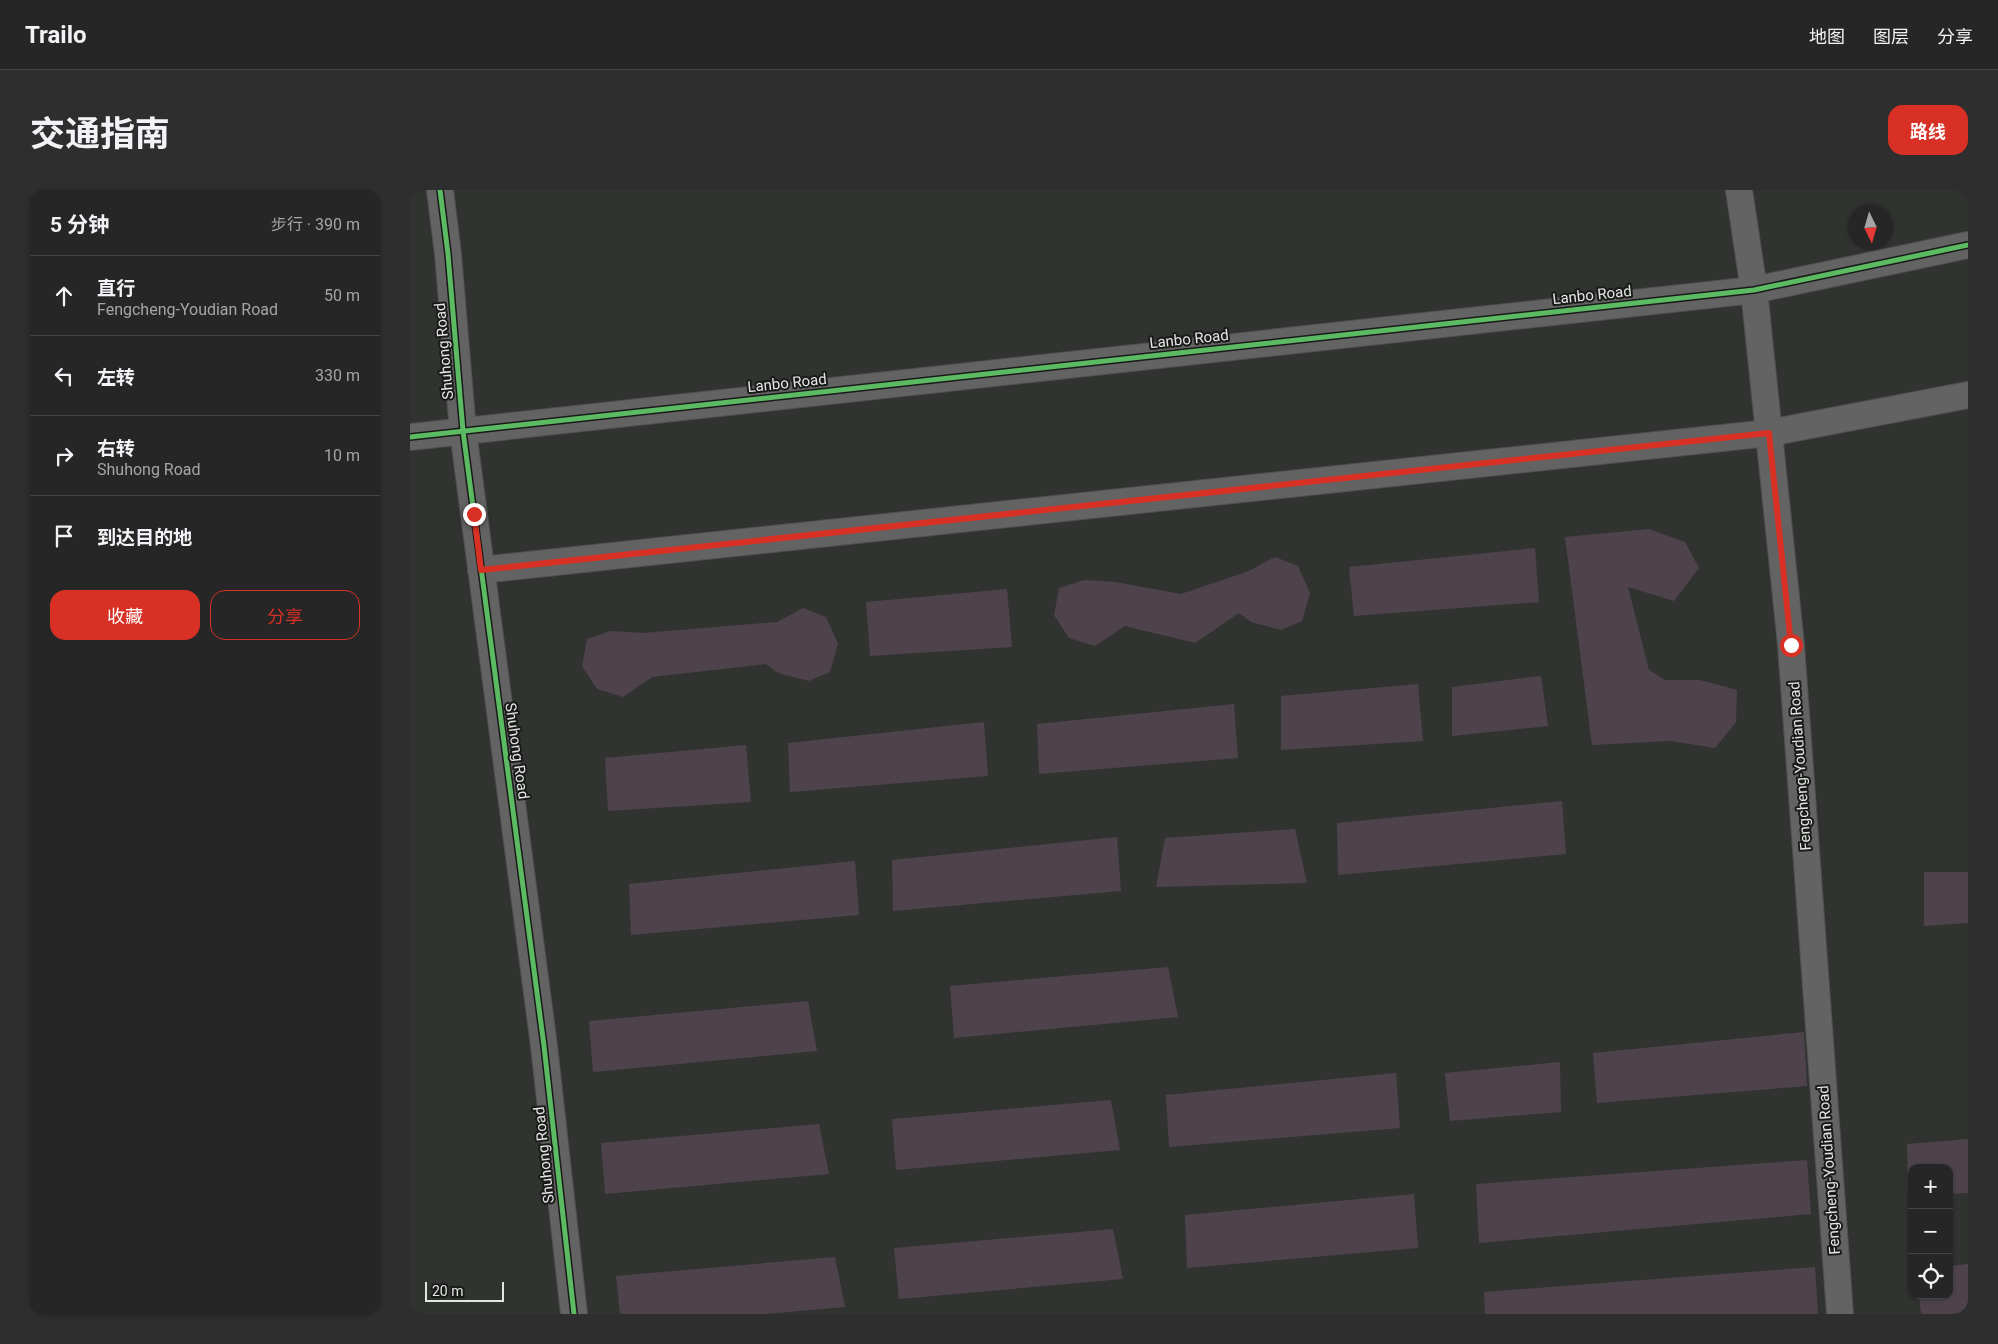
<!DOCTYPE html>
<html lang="zh">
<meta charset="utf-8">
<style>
:root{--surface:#252625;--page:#2d2e2d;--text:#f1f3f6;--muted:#a3a5a7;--line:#424342;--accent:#d93025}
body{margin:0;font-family:Roboto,"Noto Sans SC",sans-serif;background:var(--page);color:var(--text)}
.controls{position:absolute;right:15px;bottom:15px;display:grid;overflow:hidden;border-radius:10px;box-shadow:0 1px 4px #0004}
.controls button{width:45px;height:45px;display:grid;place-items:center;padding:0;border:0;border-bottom:1px solid var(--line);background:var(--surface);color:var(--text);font:25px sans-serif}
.compass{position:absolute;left:1438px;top:15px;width:45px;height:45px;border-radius:50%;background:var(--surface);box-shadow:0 1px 4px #0004;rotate:175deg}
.scale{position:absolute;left:15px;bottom:12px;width:79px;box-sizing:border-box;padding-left:5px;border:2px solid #e3e5e3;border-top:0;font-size:14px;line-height:18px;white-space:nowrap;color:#e3e5e3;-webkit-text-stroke:4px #191b19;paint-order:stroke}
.stop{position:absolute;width:15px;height:15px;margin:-11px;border:4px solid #d93025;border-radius:50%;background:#fff}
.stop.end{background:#d93025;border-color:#fff;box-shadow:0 1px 5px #0008}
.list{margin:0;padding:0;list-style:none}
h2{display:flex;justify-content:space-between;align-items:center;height:65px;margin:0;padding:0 20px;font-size:21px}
h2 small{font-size:16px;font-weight:400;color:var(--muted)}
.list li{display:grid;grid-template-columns:32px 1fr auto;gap:15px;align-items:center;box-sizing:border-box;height:80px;padding:0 20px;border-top:1px solid var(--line)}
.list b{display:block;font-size:19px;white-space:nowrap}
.list p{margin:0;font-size:16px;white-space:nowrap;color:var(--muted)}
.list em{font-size:16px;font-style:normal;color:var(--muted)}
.actions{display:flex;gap:10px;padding:15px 20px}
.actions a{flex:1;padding:11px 0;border:1px solid var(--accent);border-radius:15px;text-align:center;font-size:18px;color:var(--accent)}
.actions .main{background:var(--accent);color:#fff}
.icon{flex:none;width:28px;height:28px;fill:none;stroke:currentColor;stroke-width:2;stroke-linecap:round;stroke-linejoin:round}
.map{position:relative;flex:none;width:1558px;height:1124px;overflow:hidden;border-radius:15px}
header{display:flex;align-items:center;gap:30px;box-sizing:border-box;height:70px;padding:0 25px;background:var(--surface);border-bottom:1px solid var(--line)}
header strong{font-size:24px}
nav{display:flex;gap:28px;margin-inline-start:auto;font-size:18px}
.intro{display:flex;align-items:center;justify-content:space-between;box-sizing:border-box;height:120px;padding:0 30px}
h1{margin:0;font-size:35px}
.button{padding:12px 22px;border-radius:15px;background:var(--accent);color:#fff;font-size:18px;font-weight:700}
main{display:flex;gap:30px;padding:0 30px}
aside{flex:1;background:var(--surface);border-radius:15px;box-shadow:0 1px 4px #0004}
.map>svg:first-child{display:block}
.building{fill:#4e434b}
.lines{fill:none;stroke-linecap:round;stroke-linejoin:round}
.minor-casing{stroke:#4e4f4e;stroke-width:28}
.minor{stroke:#626362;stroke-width:26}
.cycleway-casing{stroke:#191b19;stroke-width:8}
.cycleway{stroke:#5cba63;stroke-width:5}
.route{stroke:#d93025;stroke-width:6}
.labels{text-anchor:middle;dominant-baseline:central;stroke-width:4;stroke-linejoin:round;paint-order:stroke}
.street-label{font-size:15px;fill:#e3e5e3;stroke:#191b19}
</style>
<header>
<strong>Trailo</strong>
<nav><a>地图</a><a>图层</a><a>分享</a></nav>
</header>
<div class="intro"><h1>交通指南</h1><a class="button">路线</a></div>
<main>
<aside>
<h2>5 分钟<small>步行 · 390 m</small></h2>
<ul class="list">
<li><svg class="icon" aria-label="ahead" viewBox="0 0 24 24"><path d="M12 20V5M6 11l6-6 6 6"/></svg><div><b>直行</b><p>Fengcheng-Youdian Road</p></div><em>50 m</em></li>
<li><svg class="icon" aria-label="left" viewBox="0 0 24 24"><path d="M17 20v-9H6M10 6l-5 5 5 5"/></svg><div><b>左转</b></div><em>330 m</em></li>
<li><svg class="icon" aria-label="right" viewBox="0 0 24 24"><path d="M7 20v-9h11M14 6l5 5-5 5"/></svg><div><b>右转</b><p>Shuhong Road</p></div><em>10 m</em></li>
<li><svg class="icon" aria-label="arrive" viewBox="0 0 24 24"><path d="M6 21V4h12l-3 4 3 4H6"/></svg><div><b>到达目的地</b></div></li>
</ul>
<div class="actions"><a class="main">收藏</a><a>分享</a></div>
</aside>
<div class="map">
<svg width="1558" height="1124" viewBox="0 0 1558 1124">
<rect width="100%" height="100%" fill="#313331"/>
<!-- building -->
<g class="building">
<polygon points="1239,339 1275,352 1289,378 1264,411 1218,397 1239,480 1255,490 1290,490 1327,500 1326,532 1305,558 1261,551 1182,555 1155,347"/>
<polygon points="1125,358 1129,412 944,426 939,377"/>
<polygon points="865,367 888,376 900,403 892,431 871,440 841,432 829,423 785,453 715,436 685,456 659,448 644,425 649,398 674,390 705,392 771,404 839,381"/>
<polygon points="597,399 602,457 460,466 456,412"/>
<polygon points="393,418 416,427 428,454 420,482 399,491 368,483 356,474 242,487 213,507 187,499 172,476 177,449 201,441 233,443 367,432"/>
<polygon points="1131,486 1138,536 1042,546 1042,497"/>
<polygon points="1008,494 1013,551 871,560 871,506"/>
<polygon points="824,514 828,568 629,584 627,534"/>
<polygon points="574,532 578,586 380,602 378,553"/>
<polygon points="336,555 341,612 198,621 195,568"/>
<polygon points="1152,611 1156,664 928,685 927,633"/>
<polygon points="885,639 897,693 746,697 755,648"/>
<polygon points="707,647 711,701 483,721 482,670"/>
<polygon points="445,671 449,725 221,745 219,694"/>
<polygon points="1514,682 1558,682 1558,733 1514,736"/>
<polygon points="758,777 768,827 544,848 540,796"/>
<polygon points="398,811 407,861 183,882 179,831"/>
<polygon points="1394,842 1397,896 1187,913 1183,863"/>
<polygon points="1150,872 1151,922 1040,931 1035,883"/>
<polygon points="986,883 990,938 759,957 756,905"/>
<polygon points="701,910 710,960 486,980 482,929"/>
<polygon points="409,934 419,984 195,1004 191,953"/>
<polygon points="1558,949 1558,1003 1539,1004 1539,978 1502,978 1502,1007 1498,1007 1497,954"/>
<polygon points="1397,970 1401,1024 1069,1053 1066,994"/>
<polygon points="1004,1004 1008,1058 777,1078 775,1025"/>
<polygon points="703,1039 713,1089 489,1109 484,1058"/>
<polygon points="425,1067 435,1117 355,1124 210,1124 206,1086"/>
<polygon points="1558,1074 1558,1124 1511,1124 1509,1105 1539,1105 1539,1076"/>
<polygon points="1405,1077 1408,1124 1075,1124 1074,1102"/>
</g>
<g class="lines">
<defs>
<g id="minor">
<polyline points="30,0 38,64 53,241 134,856 164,1124"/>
<polyline points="1329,0 1344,100 1381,455 1430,1124"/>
<polyline points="0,247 1344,100 1558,55"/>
<polyline points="71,380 1359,243 1558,205"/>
</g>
</defs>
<!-- minor casing -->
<use href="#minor" class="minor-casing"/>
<!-- minor -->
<use href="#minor" class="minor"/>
<defs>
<g id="cycleway">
<polyline points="30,0 38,64 53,241 134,856 164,1124"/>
<polyline points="0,247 1344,100 1558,55"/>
</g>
</defs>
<!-- cycleway casing -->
<use href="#cycleway" class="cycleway-casing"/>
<!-- cycleway -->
<use href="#cycleway" class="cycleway"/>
</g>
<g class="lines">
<!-- route -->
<polyline class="route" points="64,324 71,380 1359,243 1381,455"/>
</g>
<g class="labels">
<!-- street labels -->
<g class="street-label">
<text transform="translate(1182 105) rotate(-6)">Lanbo Road</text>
<text transform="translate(779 149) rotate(-6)">Lanbo Road</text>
<text transform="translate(34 161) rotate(-95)">Shuhong Road</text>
<text transform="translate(377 193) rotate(-6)">Lanbo Road</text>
<text transform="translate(107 561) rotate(82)">Shuhong Road</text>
<text transform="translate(1390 576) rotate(-94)">Fengcheng-Youdian Road</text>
<text transform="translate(134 965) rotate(-96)">Shuhong Road</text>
<text transform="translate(1419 980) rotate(-94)">Fengcheng-Youdian Road</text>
</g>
</g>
</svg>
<div class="controls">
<button>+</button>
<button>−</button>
<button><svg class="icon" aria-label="locate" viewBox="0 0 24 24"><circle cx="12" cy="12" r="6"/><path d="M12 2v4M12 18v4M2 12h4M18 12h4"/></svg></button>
</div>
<svg class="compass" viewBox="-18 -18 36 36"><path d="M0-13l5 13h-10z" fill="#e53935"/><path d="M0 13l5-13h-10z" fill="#a3a5a7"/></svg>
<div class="scale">20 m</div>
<div class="stop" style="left:1381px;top:455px"></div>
<div class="stop end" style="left:64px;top:324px"></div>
</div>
</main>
